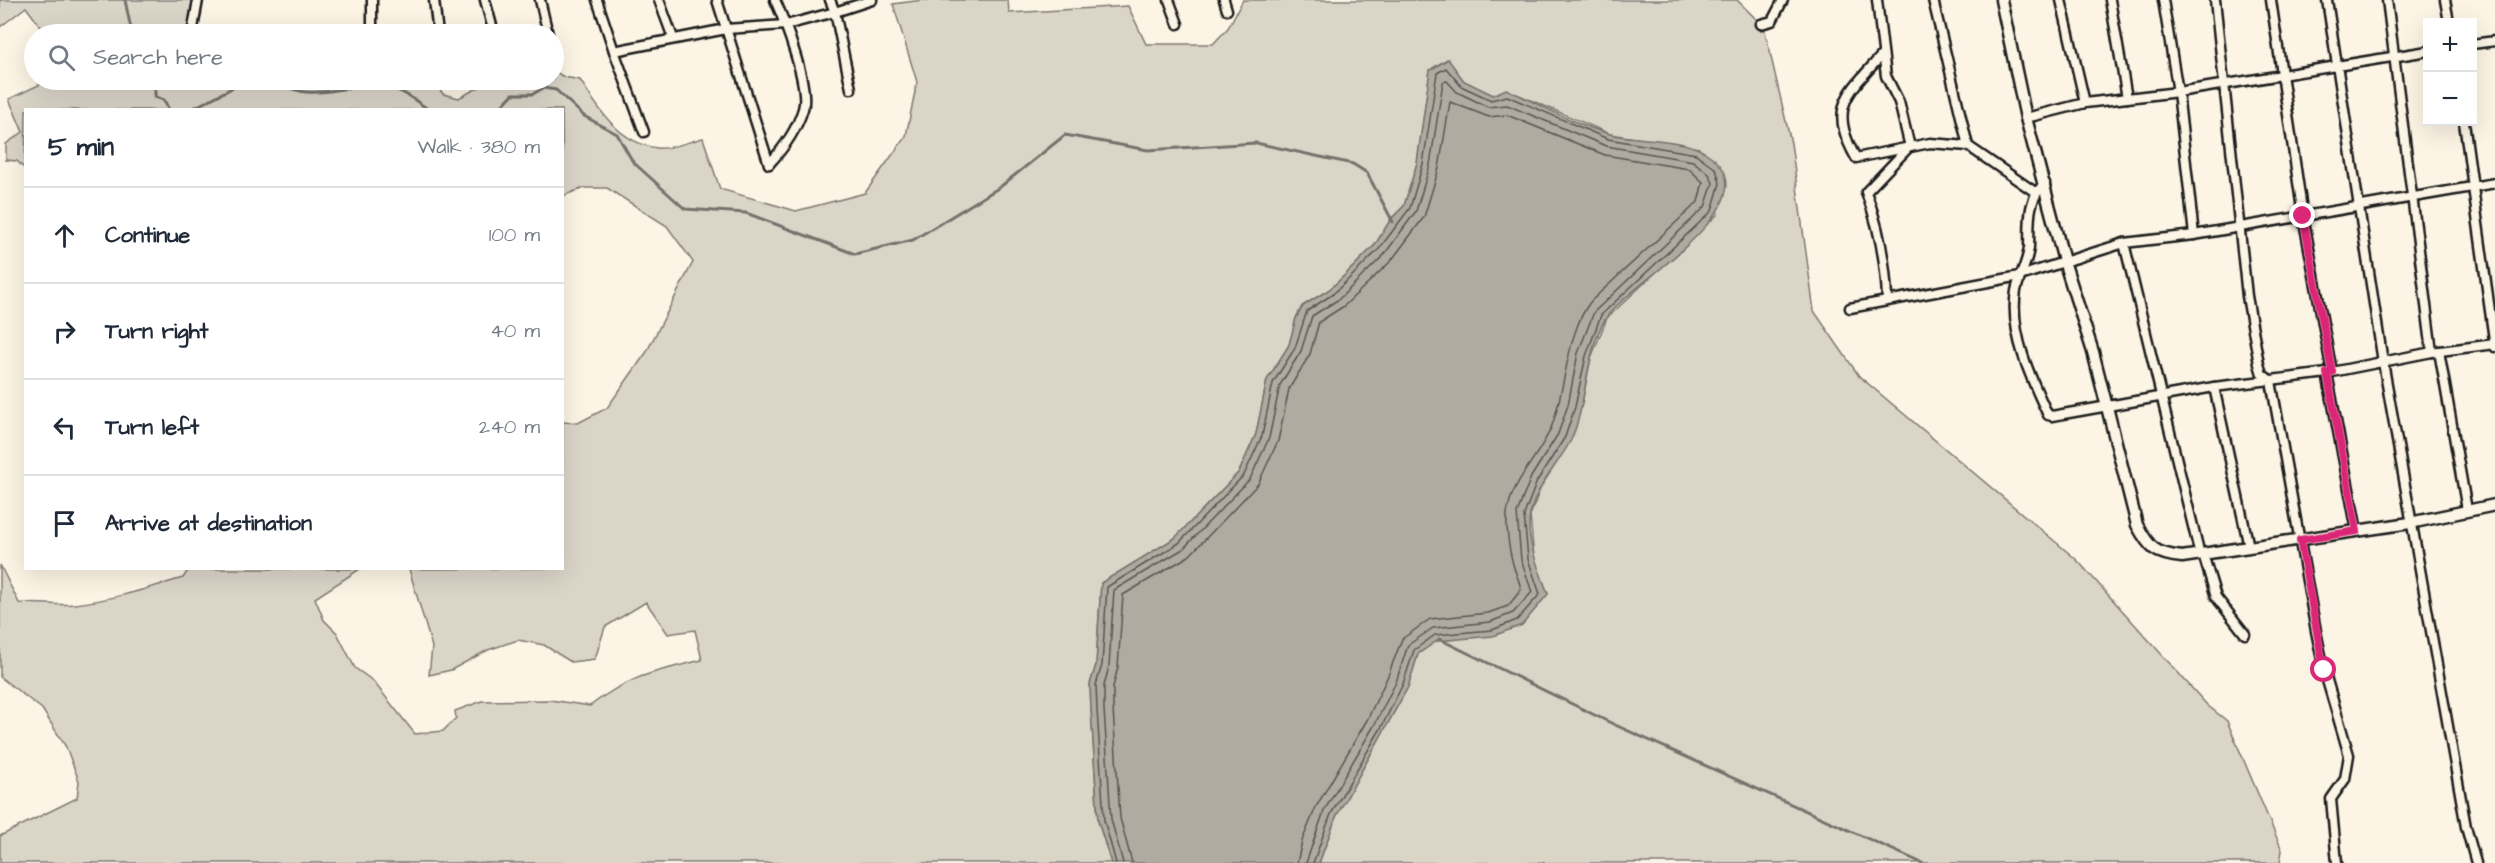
<!DOCTYPE html>
<meta charset="utf-8">
<style>
:root{--surface:#fff;--page:#f6f6f7;--text:#1f2937;--muted:#747a83;--line:#e0e1e3}
body{margin:0;font-family:"Architects Daughter",sans-serif;background:var(--page);color:var(--text)}
.controls{position:absolute;right:18px;top:18px;display:grid;overflow:hidden;border-radius:0px;box-shadow:0 6px 24px #0002}
.controls button{width:54px;height:54px;display:grid;place-items:center;padding:0;border:0;border-bottom:2px solid var(--line);background:var(--surface);color:var(--text);font:30px sans-serif}
.stop{position:absolute;width:18px;height:18px;margin:-14px;border:4px solid #db2777;border-radius:50%;background:#fff}
.stop.end{background:#db2777;border-color:#fff;box-shadow:0 2px 6px #0008}
.list{margin:0;padding:0;list-style:none}
h2{display:flex;justify-content:space-between;align-items:center;height:78px;margin:0;padding:0 24px;font-size:26px}
h2 small{font-size:20px;font-weight:400;color:var(--muted)}
.list li{display:grid;grid-template-columns:39px 1fr auto;gap:18px;align-items:center;box-sizing:border-box;height:96px;padding:0 24px;border-top:2px solid var(--line)}
.list b{display:block;font-size:22px;white-space:nowrap}
.list em{font-size:20px;font-style:normal;color:var(--muted)}
.icon{flex:none;width:33px;height:33px;fill:none;stroke:currentColor;stroke-width:2;stroke-linecap:round;stroke-linejoin:round}
.map{position:relative;flex:none;width:2495px;height:863px;overflow:hidden}
.search{position:absolute;background:var(--surface);box-shadow:0 6px 24px #0002;left:24px;top:24px;width:540px;height:66px;display:flex;align-items:center;gap:15px;box-sizing:border-box;padding:0 21px;border-radius:33px;color:var(--muted);font-size:22px}
.panel{position:absolute;background:var(--surface);box-shadow:0 6px 24px #0002;left:24px;top:108px;width:540px;height:462px;border-radius:0px}
.map>svg:first-child{display:block}
.green{fill:#dbd5c8;stroke:#7c7872;stroke-width:1.5}
.water{fill:#b0aba1;stroke:#75726c;stroke-width:1.5}
.lines{fill:none;stroke-linecap:round;stroke-linejoin:round}
.shore{stroke:#575551;stroke-width:1.5}
.stream{stroke:#75726c;stroke-width:3}
.minor-casing{stroke:#1c1c1c;stroke-width:13}
.tertiary-casing{stroke:#1c1c1c;stroke-width:15}
.minor{stroke:#fcf5e5;stroke-width:8}
.tertiary{stroke:#fcf5e5;stroke-width:10}
.route{stroke:#db2777;stroke-width:8}
</style>
<div class="map">
<svg width="2495" height="863" viewBox="0 0 2495 863">
<rect width="100%" height="100%" fill="#fcf5e5"/>
<filter id="ink" filterUnits="userSpaceOnUse"><feTurbulence type="fractalNoise" baseFrequency=".0167" numOctaves="2"/><feDisplacementMap in="SourceGraphic" scale="12" xChannelSelector="R" yChannelSelector="G"/><feConvolveMatrix kernelMatrix="1 2 1 2 8 2 1 2 1" color-interpolation-filters="sRGB"/></filter>
<g filter="url(#ink)">
<!-- green -->
<g class="green">
<polygon points="0,0 199,0 195,32 265,34 46,34 26,7 0,27"/>
<path d="M923 0H1008L1009 13 1128 6 1146 44H1213L1228 28 1243 0H1737L1764 27 1791 143 1814 311 1859 376 2077 560 2207 705 2227 721 2282 850 2280 863H1319L1336 817 1408 687 1418 654 1436 641 1455 639 1548 594 1534 558 1530 516 1542 484 1570 440 1581 408 1591 358 1607 318 1718 214 1699 148 1610 134 1519 95H1493L1464 81 1447 59 1430 70 1417 163 1404 206 1391 219 1375 245 1347 273 1330 289 1302 306 1296 318 1289 345 1267 380 1256 434 1239 472 1175 538 1101 583 1096 665 1090 684 1091 709 1098 821 1111 863H0V836L77 798 79 781 66 747 42 709 0 677V565L19 603C37 603 57 606 75 604 111 600 149 588 183 578L189 569H360L315 598 324 620 337 633 355 668 373 681 415 734 443 731 456 718 455 711 482 701 550 700 590 706C630 675 655 672 702 660L695 630 668 634 646 602 605 627 595 659 571 662 544 645 518 640 488 650 451 670 429 675 432 647 409 569 562 568 563 422 578 423 607 408 646 353 693 262 667 226 607 188H583L563 196 562 110H26L25 169 17 161 6 160V144L23 132 9 99 49 80H432L443 94 459 98 492 80H554V71L564 77 580 80C599 110 619 143 657 148 670 150 690 141 703 138L720 189 796 211 865 193 906 136 917 82 893 4Z"/>
</g>
<!-- water -->
<path class="water" d="M1448 59 1464 81 1493 95 1506 89C1539 104 1574 124 1610 134 1645 143 1695 134 1720 165 1758 212 1627 286 1606 318 1584 354 1588 402 1571 440 1558 465 1536 486 1530 515 1525 539 1540 572 1548 594L1522 625 1493 636 1437 641 1418 654 1408 687 1336 817 1319 863H1111L1098 821 1091 709 1090 684 1096 665 1101 583 1175 538 1239 472 1256 434 1267 380 1289 345 1296 318 1303 306 1330 289 1347 273 1375 245 1391 219 1404 206 1417 163 1430 70Z"/>
<g class="lines">
<!-- shore -->
<g class="shore">
<polyline points="1116,863 1104,820 1097,709 1096,685 1102,665 1107,587 1179,543 1244,475 1262,436 1273,383 1295,348 1307,311 1333,294 1351,277 1379,249 1410,208 1423,164 1437,73 1446,68 1461,86 1491,100 1507,96 1608,139 1696,154 1716,169 1720,183 1712,211 1601,315 1586,356 1575,407 1565,437 1537,481 1524,515 1528,559 1540,594 1517,620 1492,630 1435,635 1414,650 1403,684 1381,728 1331,814 1313,863"/>
<polyline points="1123,863 1111,819 1104,709 1104,686 1109,666 1114,590 1183,549 1250,479 1269,438 1280,385 1301,351 1312,316 1339,299 1384,255 1416,211 1430,165 1443,82 1447,81 1457,92 1488,107 1507,105 1606,146 1693,161 1709,174 1713,183 1705,207 1594,312 1578,353 1568,405 1558,434 1531,477 1517,513 1521,560 1532,592 1513,613 1490,622 1433,628 1408,645 1396,682 1375,724 1324,811 1306,863"/>
<path d="M1132 863 1120 818 1113 709V687L1118 667 1123 595 1189 556 1258 484 1278 441 1289 389 1310 354 1319 322 1344 306 1391 261 1424 217 1439 168 1450 102 1489 117 1507 115 1605 155 1689 169 1703 182 1698 202 1591 301C1566 332 1566 391 1551 428 1539 457 1511 481 1507 514 1506 528 1509 550 1513 564 1515 573 1520 581 1521 590L1508 606 1488 613 1430 619 1402 639 1387 678 1367 720 1316 807 1302 841 1297 863"/>
</g>
<!-- stream -->
<g class="stream">
<polyline points="125,0 132,34"/>
<polyline points="155,80 155,97 164,100 169,110"/>
<path d="M275 80C310 105 342 84 379 85 397 86 415 100 429 110"/>
<polyline points="190,110 247,80"/>
<polyline points="498,110 513,94 533,94 543,88 556,90 584,116 617,134 633,162 685,209 746,213 855,254 913,240 1000,187 1065,135 1148,150 1256,143 1353,164 1367,173 1393,222"/>
<polyline points="1439,639 1613,724 1922,863"/>
</g>
<defs>
<g id="minor">
<polyline points="372,0 372,34"/>
<polyline points="434,0 438,34"/>
<polyline points="485,0 494,33"/>
<polyline points="540,0 548,34"/>
<polyline points="597,0 614,51 726,29 786,25 835,12 830,0"/>
<polyline points="659,0 673,38"/>
<polyline points="717,0 769,164"/>
<polyline points="1169,0 1178,24"/>
<polyline points="1224,0 1227,10"/>
<polyline points="1877,0 1886,76 1899,102 1910,147"/>
<polyline points="1933,0 1968,146"/>
<polyline points="2061,0 2085,103"/>
<polyline points="2110,0 2127,98"/>
<polyline points="2163,0 2178,92 2194,235"/>
<polyline points="2215,0 2247,296 2259,364 2262,374 2271,381 2316,631 2324,670 2349,755 2345,779 2331,799 2337,863"/>
<polyline points="2271,0 2303,216 2332,372"/>
<polyline points="2327,0 2383,362 2466,827 2476,863"/>
<polyline points="2387,0 2432,352"/>
<polyline points="2445,0 2449,22"/>
<polyline points="1761,24 1772,21 1783,0"/>
<polyline points="192,34 198,0"/>
<polyline points="2472,44 2495,41"/>
<polyline points="614,51 644,132"/>
<path d="M1883 54C1848 93 1827 107 1856 158L1930 143 1968 146 2035 192"/>
<polyline points="851,89 835,12 872,0"/>
<polyline points="2026,118 2085,103 2178,92 2428,51"/>
<polyline points="2464,122 2495,347"/>
<path d="M769 164C783 149 797 129 803 109 810 87 785 22 775 0"/>
<path d="M2045 183C2026 201 2030 223 2029 247 2028 262 2019 276 2016 291 2009 332 2031 379 2048 415L2052 416 2214 387 2327 373 2432 352 2495 344"/>
<polyline points="2124,243 2200,555"/>
<path d="M1887 300C1886 263 1879 227 1866 192L1909 147"/>
<polyline points="1850,308 2020,276 2124,243 2194,235 2495,183"/>
<polyline points="2439,351 2467,510"/>
<polyline points="2327,373 2357,531"/>
<polyline points="2214,387 2249,547"/>
<polyline points="2203,554 2216,597 2245,634"/>
</g>
<path id="tertiary" d="M2001 0 2026 118 2064 261 2093 352 2137 525C2150 549 2155 554 2182 557L2410 523 2495 505"/>
</defs>
<!-- minor casing -->
<use href="#minor" class="minor-casing"/>
<!-- tertiary casing -->
<use href="#tertiary" class="tertiary-casing"/>
<!-- minor -->
<use href="#minor" class="minor"/>
<!-- tertiary -->
<use href="#tertiary" class="tertiary"/>
</g>
</g>
<g class="lines" filter="url(#ink)">
<!-- route -->
<polyline class="route" points="2303,216 2332,372 2327,373 2357,531 2300,540 2324,670"/>
</g>
</svg>
<div class="controls">
<button>+</button>
<button>−</button>
</div>
<div class="stop" style="left:2324px;top:670px"></div>
<div class="stop end" style="left:2303px;top:216px"></div>
<div class="search"><svg class="icon" aria-label="search" viewBox="0 0 24 24"><circle cx="10" cy="10" r="6"/><path d="M15 15l6 6"/></svg>Search here</div>
<section class="panel">
<h2>5 min<small>Walk · 380 m</small></h2>
<ul class="list">
<li><svg class="icon" aria-label="ahead" viewBox="0 0 24 24"><path d="M12 20V5M6 11l6-6 6 6"/></svg><div><b>Continue</b></div><em>100 m</em></li>
<li><svg class="icon" aria-label="right" viewBox="0 0 24 24"><path d="M7 20v-9h11M14 6l5 5-5 5"/></svg><div><b>Turn right</b></div><em>40 m</em></li>
<li><svg class="icon" aria-label="left" viewBox="0 0 24 24"><path d="M17 20v-9H6M10 6l-5 5 5 5"/></svg><div><b>Turn left</b></div><em>240 m</em></li>
<li><svg class="icon" aria-label="arrive" viewBox="0 0 24 24"><path d="M6 21V4h12l-3 4 3 4H6"/></svg><div><b>Arrive at destination</b></div></li>
</ul>
</section>
</div>
